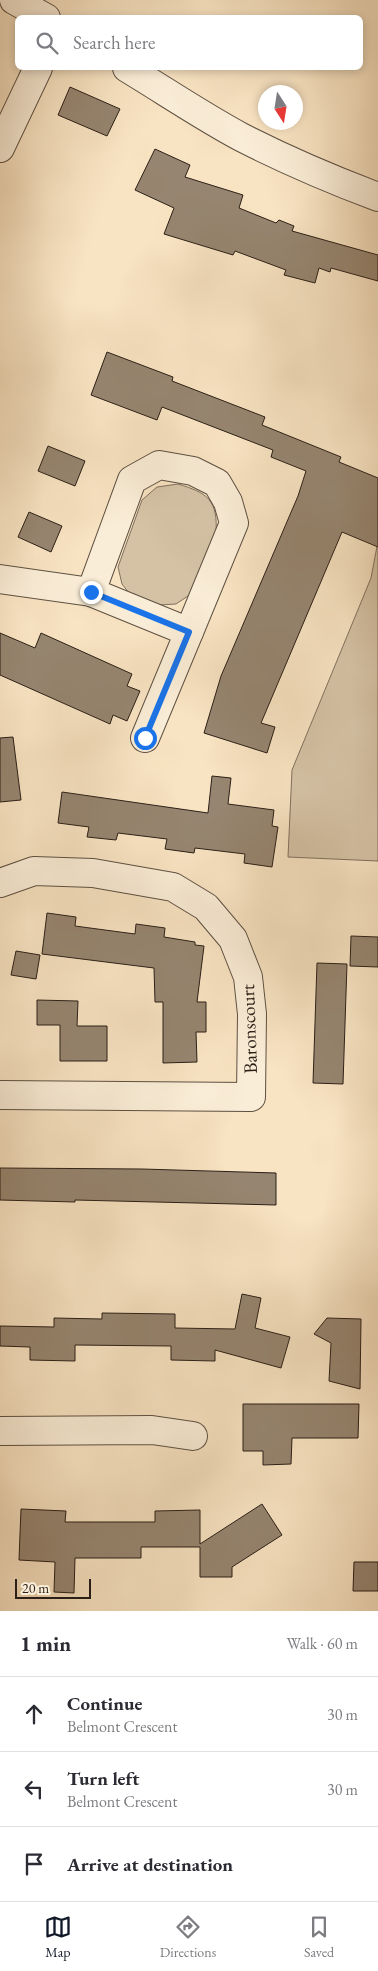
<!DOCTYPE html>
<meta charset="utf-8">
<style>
:root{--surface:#fff;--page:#f7f7f7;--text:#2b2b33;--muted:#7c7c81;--line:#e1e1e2;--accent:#111827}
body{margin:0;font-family:"EB Garamond",serif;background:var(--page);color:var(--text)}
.compass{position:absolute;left:258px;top:85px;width:45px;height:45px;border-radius:50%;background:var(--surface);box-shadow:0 2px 8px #0003;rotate:168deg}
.scale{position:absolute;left:15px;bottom:12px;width:76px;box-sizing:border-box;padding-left:5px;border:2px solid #2b1f17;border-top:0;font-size:14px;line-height:18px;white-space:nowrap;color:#2b1f17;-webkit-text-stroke:4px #faedd7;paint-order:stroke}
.stop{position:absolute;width:15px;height:15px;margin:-11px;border:4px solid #1a73e8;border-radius:50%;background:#fff}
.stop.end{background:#1a73e8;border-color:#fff;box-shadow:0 1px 5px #0008}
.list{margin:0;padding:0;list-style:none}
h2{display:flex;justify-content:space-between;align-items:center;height:65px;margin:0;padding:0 20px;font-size:21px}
h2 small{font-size:16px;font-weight:400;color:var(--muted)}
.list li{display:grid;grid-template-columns:32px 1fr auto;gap:15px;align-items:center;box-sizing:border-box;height:75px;padding:0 20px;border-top:1px solid var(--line)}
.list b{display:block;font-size:19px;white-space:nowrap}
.list p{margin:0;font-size:16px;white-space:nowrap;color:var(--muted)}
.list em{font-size:16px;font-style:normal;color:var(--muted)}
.icon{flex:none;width:28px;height:28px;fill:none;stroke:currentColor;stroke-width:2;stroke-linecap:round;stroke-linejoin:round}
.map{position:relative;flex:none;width:378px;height:1611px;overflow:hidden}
.search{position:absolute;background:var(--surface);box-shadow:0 2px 8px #0003;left:15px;right:15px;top:15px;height:55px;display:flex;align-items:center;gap:12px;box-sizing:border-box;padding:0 18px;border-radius:8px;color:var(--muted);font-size:19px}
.sheet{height:290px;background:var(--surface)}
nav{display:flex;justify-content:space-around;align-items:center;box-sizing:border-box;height:70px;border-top:1px solid var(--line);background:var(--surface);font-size:14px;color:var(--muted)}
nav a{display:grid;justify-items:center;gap:2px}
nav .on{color:var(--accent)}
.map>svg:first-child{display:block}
.green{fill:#d5c2a5;stroke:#80705e}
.building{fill:#968570;stroke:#2b1f17}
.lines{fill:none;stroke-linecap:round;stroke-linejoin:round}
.minor-casing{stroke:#5e5042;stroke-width:30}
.minor{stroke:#faedd7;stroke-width:28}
.route{stroke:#1a73e8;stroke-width:6}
.labels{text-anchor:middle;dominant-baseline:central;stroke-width:4.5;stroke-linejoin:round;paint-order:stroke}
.street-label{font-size:19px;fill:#2b1f17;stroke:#faedd7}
</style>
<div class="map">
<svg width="378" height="1611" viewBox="0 0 378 1611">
<rect width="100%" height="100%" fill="#f8e3c2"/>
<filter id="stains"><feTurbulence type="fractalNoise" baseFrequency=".004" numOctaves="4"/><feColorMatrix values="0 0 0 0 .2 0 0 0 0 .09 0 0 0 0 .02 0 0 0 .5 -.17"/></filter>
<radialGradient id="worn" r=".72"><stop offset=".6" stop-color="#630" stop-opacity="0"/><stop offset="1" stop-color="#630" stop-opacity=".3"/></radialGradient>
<!-- green -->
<g class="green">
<path d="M178 484C208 493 218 500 216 534L191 594 176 604 159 605 143 601 129 593 122 584 118 567 142 500 157 487Z"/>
<polygon points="378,541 378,861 288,857 292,770 371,578"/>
</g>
<!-- building -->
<g class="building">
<polygon points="70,87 120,109 107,136 58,115"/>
<polygon points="155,149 190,165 185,177 243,195 239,208 276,223 279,220 294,226 292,231 378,255 378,281 331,268 330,272 319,268 315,283 284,275 286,270 235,251 233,255 164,234 174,208 135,190"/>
<polygon points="107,352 173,377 172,381 265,417 262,425 341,457 339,462 378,478 378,547 342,532 261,723 275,727 267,753 204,733 221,676 298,496 306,471 271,457 273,450 162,407 157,420 91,395"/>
<polygon points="48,446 85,461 75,486 38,471"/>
<polygon points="29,512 62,526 51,552 18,537"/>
<polygon points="0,633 35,648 41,633 132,674 127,686 140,691 127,721 113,715 110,724 0,675"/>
<polygon points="13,737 21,800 0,802 0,738"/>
<polygon points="212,776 231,778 228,804 274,810 272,826 278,827 272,867 244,863 245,854 195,848 194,853 165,849 167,839 118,833 116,840 87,837 89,827 58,823 62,792 208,813"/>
<polygon points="47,913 76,917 75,926 135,934 136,924 165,928 164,937 195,942 195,945 204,946 197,1002 206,1002 206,1032 196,1032 197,1062 163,1063 163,1002 155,1002 154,968 42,954"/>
<polygon points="351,936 378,937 378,967 350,966"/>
<polygon points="16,951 40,955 36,979 11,975"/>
<polygon points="317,963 347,964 343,1084 313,1083"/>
<polygon points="37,1000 78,1001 77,1026 107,1026 107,1061 60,1061 60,1025 37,1025"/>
<polygon points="0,1168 142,1169 276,1173 276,1205 75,1200 75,1202 0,1200"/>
<polygon points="242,1294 261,1298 255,1328 290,1337 281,1368 215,1350 215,1361 171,1360 171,1346 75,1345 75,1361 30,1360 30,1347 0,1346 0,1326 54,1327 54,1318 102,1319 102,1313 175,1314 175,1328 235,1329"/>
<polygon points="327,1318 361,1319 360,1389 329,1381 331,1343 314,1334"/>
<polygon points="243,1404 359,1404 358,1438 292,1438 291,1464 263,1465 263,1451 243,1451"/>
<polygon points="262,1504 282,1535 232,1567 232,1577 200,1577 200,1547 141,1547 141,1558 75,1558 74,1593 54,1592 55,1562 19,1560 21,1509 66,1511 65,1522 155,1522 155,1511 200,1510 200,1544"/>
<polygon points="354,1562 378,1562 378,1591 353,1591"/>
</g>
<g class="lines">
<defs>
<g id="minor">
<polyline points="14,0 46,18"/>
<path d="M127 68C165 91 202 116 241 137 284 159 333 180 378 197"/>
<polyline points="0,148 38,68"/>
<polyline points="0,579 91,592 189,632 145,738"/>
<polyline points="91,592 132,480 159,465 193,471 217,483 228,502 234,523 189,632"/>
<polyline points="0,883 34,871 93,873 173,887 206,907 233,939 248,977 252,1014 251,1097 0,1095"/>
<polyline points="0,1431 152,1430 193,1436"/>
</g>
</defs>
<!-- minor casing -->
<use href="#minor" class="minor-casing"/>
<!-- minor -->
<use href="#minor" class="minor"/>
</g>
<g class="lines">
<!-- route -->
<polyline class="route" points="91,592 189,632 145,738"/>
</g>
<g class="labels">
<!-- street labels -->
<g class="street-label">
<text transform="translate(249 1029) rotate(-92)">Baronscourt</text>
</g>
</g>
<rect width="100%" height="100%" filter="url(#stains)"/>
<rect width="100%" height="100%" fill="url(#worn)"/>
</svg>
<svg class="compass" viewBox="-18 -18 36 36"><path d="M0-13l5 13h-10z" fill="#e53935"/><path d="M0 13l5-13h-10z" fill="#7c7c81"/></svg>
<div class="scale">20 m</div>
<div class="stop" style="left:145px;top:738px"></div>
<div class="stop end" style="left:91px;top:592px"></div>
<div class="search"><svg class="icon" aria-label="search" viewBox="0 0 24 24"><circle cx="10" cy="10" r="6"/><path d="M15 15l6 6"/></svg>Search here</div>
</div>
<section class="sheet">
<h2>1 min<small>Walk · 60 m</small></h2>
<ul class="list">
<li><svg class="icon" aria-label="ahead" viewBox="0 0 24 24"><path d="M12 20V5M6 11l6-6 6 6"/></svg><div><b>Continue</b><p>Belmont Crescent</p></div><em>30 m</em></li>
<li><svg class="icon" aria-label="left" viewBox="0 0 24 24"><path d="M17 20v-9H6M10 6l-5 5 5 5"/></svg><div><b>Turn left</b><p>Belmont Crescent</p></div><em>30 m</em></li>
<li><svg class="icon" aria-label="arrive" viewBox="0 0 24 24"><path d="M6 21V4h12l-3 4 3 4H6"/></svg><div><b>Arrive at destination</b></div></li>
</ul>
</section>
<nav>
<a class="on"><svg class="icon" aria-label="map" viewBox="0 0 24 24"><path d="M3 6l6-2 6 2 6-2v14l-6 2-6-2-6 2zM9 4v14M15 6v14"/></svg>Map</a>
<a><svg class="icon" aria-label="directions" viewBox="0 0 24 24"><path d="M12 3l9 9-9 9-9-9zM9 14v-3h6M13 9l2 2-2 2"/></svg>Directions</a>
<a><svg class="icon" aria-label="saved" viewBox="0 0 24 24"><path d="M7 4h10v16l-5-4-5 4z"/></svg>Saved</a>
</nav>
